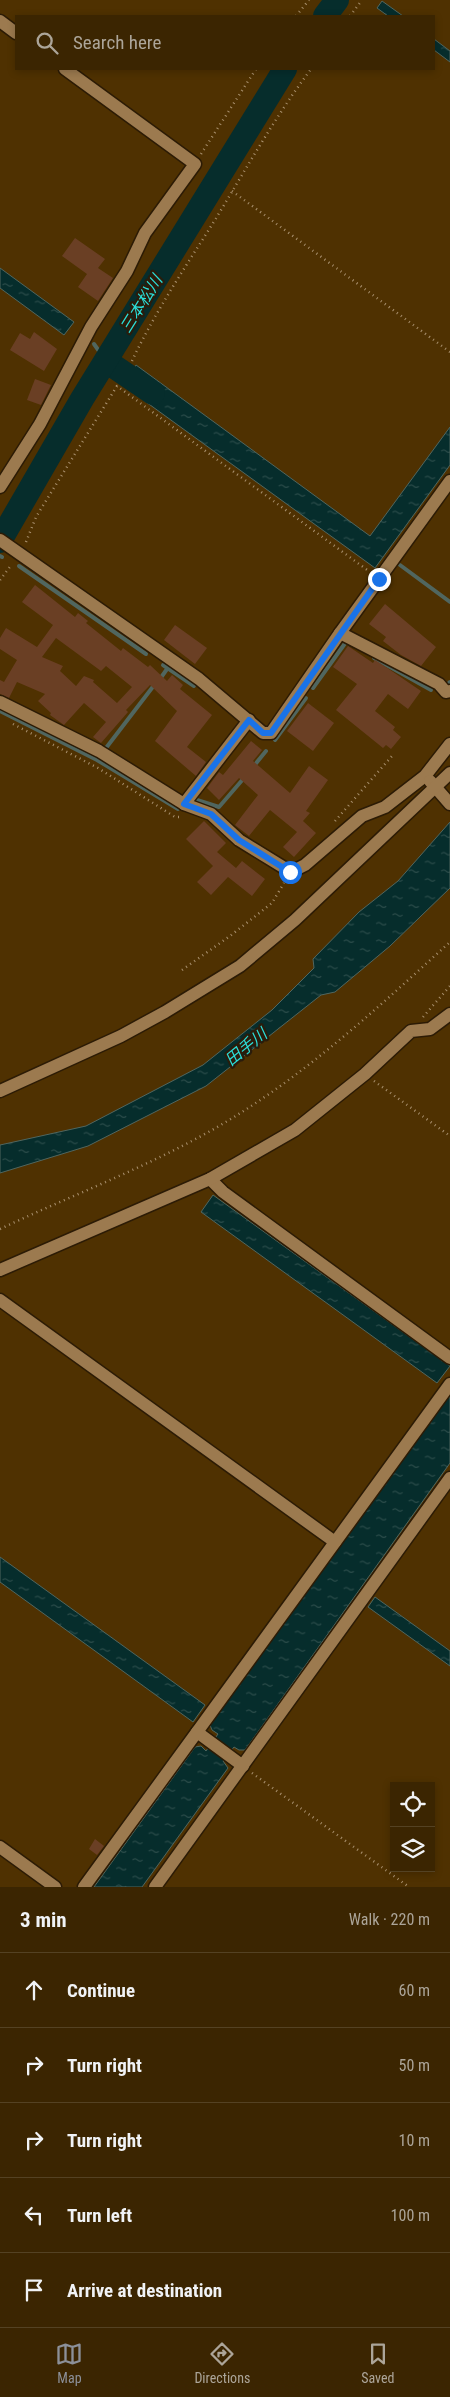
<!DOCTYPE html>
<meta charset="utf-8">
<style>
:root{--surface:#3b2501;--page:#463110;--text:#f1f3f6;--muted:#aca599;--line:#544223;--accent:#8c9099}
body{margin:0;font-family:"Roboto Condensed","Noto Sans JP",sans-serif;background:var(--page);color:var(--text)}
.controls{position:absolute;right:15px;bottom:15px;display:grid;overflow:hidden;border-radius:0px;box-shadow:0 2px 8px #0003}
.controls button{width:45px;height:45px;display:grid;place-items:center;padding:0;border:0;border-bottom:1px solid var(--line);background:var(--surface);color:var(--text);font:25px sans-serif}
.stop{position:absolute;width:15px;height:15px;margin:-11px;border:4px solid #1a73e8;border-radius:50%;background:#fff}
.stop.end{background:#1a73e8;border-color:#fff;box-shadow:0 1px 5px #0008}
.list{margin:0;padding:0;list-style:none}
h2{display:flex;justify-content:space-between;align-items:center;height:65px;margin:0;padding:0 20px;font-size:21px}
h2 small{font-size:16px;font-weight:400;color:var(--muted)}
.list li{display:grid;grid-template-columns:32px 1fr auto;gap:15px;align-items:center;box-sizing:border-box;height:75px;padding:0 20px;border-top:1px solid var(--line)}
.list b{display:block;font-size:19px;white-space:nowrap}
.list em{font-size:16px;font-style:normal;color:var(--muted)}
.icon{flex:none;width:28px;height:28px;fill:none;stroke:currentColor;stroke-width:2;stroke-linecap:round;stroke-linejoin:round}
.map{position:relative;flex:none;width:450px;height:1887px;overflow:hidden}
.search{position:absolute;background:var(--surface);box-shadow:0 2px 8px #0003;left:15px;right:15px;top:15px;height:55px;display:flex;align-items:center;gap:12px;box-sizing:border-box;padding:0 18px;border-radius:0px;color:var(--muted);font-size:19px}
.sheet{height:440px;background:var(--surface)}
nav{display:flex;justify-content:space-around;align-items:center;box-sizing:border-box;height:70px;border-top:1px solid var(--line);background:var(--surface);font-size:14px;color:var(--muted)}
nav a{display:grid;justify-items:center;gap:2px}
nav .on{color:var(--accent)}
.map>svg:first-child{display:block}
.water{fill:url(#water-ripples);stroke:#50665f}
.lines{fill:none;stroke-linecap:round;stroke-linejoin:round}
.stream{stroke:#50665f;stroke-width:4}
.river{stroke:#062d2c;stroke-width:24}
.building{fill:#6a3f24;fill-rule:evenodd}
.minor-casing{stroke:#2c1b05;stroke-width:15}
.path{stroke:#a9906e;stroke-width:2.5;stroke-dasharray:1 4;stroke-linecap:butt}
.minor{stroke:#9c7a4f;stroke-width:12}
.route{stroke:#1a73e8;stroke-width:6}
.labels{text-anchor:middle;dominant-baseline:central;stroke-width:4.5;stroke-linejoin:round;paint-order:stroke}
.water-label{font-size:16px;font-style:italic;fill:#2bdfda;stroke:#2a1c0b}
</style>
<div class="map">
<svg width="450" height="1887" viewBox="0 0 450 1887">
<defs>
<pattern id="water-ripples" width="26" height="14" patternUnits="userSpaceOnUse" patternTransform="scale(1.25)"><rect width="26" height="14" fill="#062d2c"/><path d="M2 4q2-2 4 0t4 0M15 11q2-2 4 0t4 0" fill="none" stroke="#2b4c4a"/></pattern>
</defs>
<rect width="100%" height="100%" fill="#4f3101"/>
<!-- water -->
<g class="water">
<polygon points="382,1 403,16 388,16 377,8"/>
<polygon points="434,39 450,51 450,62 434,50"/>
<polygon points="0,268 74,322 64,335 0,288"/>
<polygon points="136,365 370,536 450,427 450,465 375,568 124,386 127,381 124,379 130,368 133,370"/>
<polygon points="450,822 450,888 390,946 335,992 321,995 206,1086 88,1146 0,1173 0,1145 86,1126 203,1065 272,1010 314,968 313,959 359,912 398,881"/>
<polygon points="213,1195 450,1366 437,1383 201,1212"/>
<polygon points="450,1394 450,1463 245,1750 239,1750 234,1747 223,1761 228,1768 142,1887 94,1887 195,1747 201,1746 206,1751 218,1734 212,1730 210,1725 212,1722"/>
<polygon points="0,1557 205,1705 193,1722 0,1582"/>
<polygon points="375,1597 450,1651 450,1666 368,1607"/>
</g>
<g class="lines">
<!-- stream -->
<g class="stream">
<polyline points="94,344 106,361"/>
<polyline points="0,556 2,557"/>
<polyline points="400,565 450,602"/>
<polyline points="19,566 146,654"/>
<polyline points="374,658 431,690"/>
<polyline points="163,665 194,686"/>
<polyline points="160,679 167,669"/>
<polyline points="448,684 450,682"/>
<polyline points="313,688 346,642 349,643"/>
<polyline points="0,711 97,760 178,809"/>
<polyline points="275,740 306,698"/>
<polyline points="106,748 155,684"/>
<polyline points="253,767 266,751"/>
<polyline points="197,800 219,807 244,778"/>
</g>
<!-- river -->
<g class="river">
<polyline points="325,16 337,0"/>
<polyline points="106,361 153,393"/>
<polyline points="0,541 82,399 285,69"/>
</g>
</g>
<!-- building -->
<g class="building">
<polygon points="75,238 105,259 98,268 113,278 98,301 78,287 87,274 62,256"/>
<polygon points="34,332 57,349 44,371 10,350 20,333 30,339"/>
<polygon points="35,379 51,385 41,405 27,400"/>
<path d="M35 585 75 617 78 613 88 621 86 623 121 651 123 648 148 667 150 665 167 681 172 675 183 685 180 689 212 715 187 747 206 762 196 776 155 741 177 711 150 685 126 710 128 712 101 743 93 737 106 722 84 703 64 725 50 715 51 713 38 701 45 694 17 682 9 698 0 694V680L4 682 17 660 0 649V638L6 628 37 647 53 625 22 602ZM56 638 101 671 106 666 132 687 117 703 93 682 94 680 84 676 76 686 60 671 63 666 42 657Z"/>
<polygon points="385,604 436,647 421,666 401,655 383,641 386,637 369,624"/>
<polygon points="175,625 207,648 195,664 164,640"/>
<polygon points="348,646 373,663 375,660 380,663 421,691 408,709 388,694 375,711 395,727 393,730 401,737 391,749 386,745 383,748 336,710 357,684 333,667"/>
<polygon points="308,703 334,723 313,751 287,731"/>
<polygon points="251,741 262,750 253,761 290,793 309,766 328,780 306,811 310,813 303,821 316,833 294,857 283,847 297,832 270,810 249,836 235,825 258,795 239,778 219,800 207,788 219,772 223,775"/>
<polygon points="204,821 226,843 217,852 236,868 242,861 265,879 252,896 228,877 211,895 197,882 213,866 186,839"/>
<polygon points="95,1839 104,1846 97,1855 89,1849"/>
</g>
<g class="lines">
<defs>
<g id="minor">
<polyline points="0,21 16,33"/>
<polyline points="0,487 40,424 91,327 127,271 145,233 195,164 65,69"/>
<polyline points="0,540 199,679 263,733 271,733 340,633 450,481"/>
<polyline points="340,633 439,684 446,692 450,691"/>
<polyline points="0,702 99,751 184,804 211,814 239,840 291,872 305,865 362,816 385,807 425,776 450,744"/>
<polyline points="430,781 450,804"/>
<polyline points="184,804 249,720"/>
<polyline points="0,1091 121,1036 165,1012 240,966 295,920 450,773"/>
<polyline points="210,1179 223,1192 450,1358"/>
<polyline points="0,1270 210,1179 295,1130 365,1074 411,1031 430,1029 450,1014"/>
<polyline points="0,1300 335,1542"/>
<polyline points="197,1732 450,1384"/>
<polyline points="0,1847 55,1887"/>
<polyline points="84,1887 197,1732 243,1766"/>
<polyline points="155,1887 450,1478"/>
</g>
</defs>
<!-- minor casing -->
<use href="#minor" class="minor-casing"/>
<!-- path -->
<g class="path">
<polyline points="296,16 309,0"/>
<polyline points="350,16 362,0"/>
<polyline points="201,154 256,69"/>
<polyline points="232,191 450,352"/>
<path d="M132 361C155 312 186 266 215 220 246 169 275 117 311 69"/>
<polyline points="26,542 36,517 117,386 370,572"/>
<polyline points="0,580 12,564"/>
<polyline points="13,724 98,768 175,817 180,817"/>
<polyline points="335,821 392,756"/>
<polyline points="182,970 230,936 272,903 284,883"/>
<polyline points="423,1017 450,986"/>
<polyline points="374,1081 450,1136"/>
<path d="M0 1229C68 1197 137 1171 203 1135 295 1085 373 1012 450 942"/>
<polyline points="252,1773 409,1887"/>
</g>
<!-- minor -->
<use href="#minor" class="minor"/>
</g>
<g class="lines">
<!-- route -->
<polyline class="route" points="290,872 239,840 211,814 184,804 249,720 263,733 271,733 379,579"/>
</g>
<g class="labels">
<!-- water labels -->
<g class="water-label">
<text transform="translate(141 304) rotate(-58)">三本松川</text>
<text transform="translate(246 1047) rotate(-39)">田手川</text>
</g>
</g>
</svg>
<div class="controls">
<button><svg class="icon" aria-label="locate" viewBox="0 0 24 24"><circle cx="12" cy="12" r="6"/><path d="M12 2v4M12 18v4M2 12h4M18 12h4"/></svg></button>
<button><svg class="icon" aria-label="layers" viewBox="0 0 24 24"><path d="M12 4l9 5-9 5-9-5zM3 14l9 5 9-5"/></svg></button>
</div>
<div class="stop" style="left:290px;top:872px"></div>
<div class="stop end" style="left:379px;top:579px"></div>
<div class="search"><svg class="icon" aria-label="search" viewBox="0 0 24 24"><circle cx="10" cy="10" r="6"/><path d="M15 15l6 6"/></svg>Search here</div>
</div>
<section class="sheet">
<h2>3 min<small>Walk · 220 m</small></h2>
<ul class="list">
<li><svg class="icon" aria-label="ahead" viewBox="0 0 24 24"><path d="M12 20V5M6 11l6-6 6 6"/></svg><div><b>Continue</b></div><em>60 m</em></li>
<li><svg class="icon" aria-label="right" viewBox="0 0 24 24"><path d="M7 20v-9h11M14 6l5 5-5 5"/></svg><div><b>Turn right</b></div><em>50 m</em></li>
<li><svg class="icon" aria-label="right" viewBox="0 0 24 24"><path d="M7 20v-9h11M14 6l5 5-5 5"/></svg><div><b>Turn right</b></div><em>10 m</em></li>
<li><svg class="icon" aria-label="left" viewBox="0 0 24 24"><path d="M17 20v-9H6M10 6l-5 5 5 5"/></svg><div><b>Turn left</b></div><em>100 m</em></li>
<li><svg class="icon" aria-label="arrive" viewBox="0 0 24 24"><path d="M6 21V4h12l-3 4 3 4H6"/></svg><div><b>Arrive at destination</b></div></li>
</ul>
</section>
<nav>
<a class="on"><svg class="icon" aria-label="map" viewBox="0 0 24 24"><path d="M3 6l6-2 6 2 6-2v14l-6 2-6-2-6 2zM9 4v14M15 6v14"/></svg>Map</a>
<a><svg class="icon" aria-label="directions" viewBox="0 0 24 24"><path d="M12 3l9 9-9 9-9-9zM9 14v-3h6M13 9l2 2-2 2"/></svg>Directions</a>
<a><svg class="icon" aria-label="saved" viewBox="0 0 24 24"><path d="M7 4h10v16l-5-4-5 4z"/></svg>Saved</a>
</nav>
